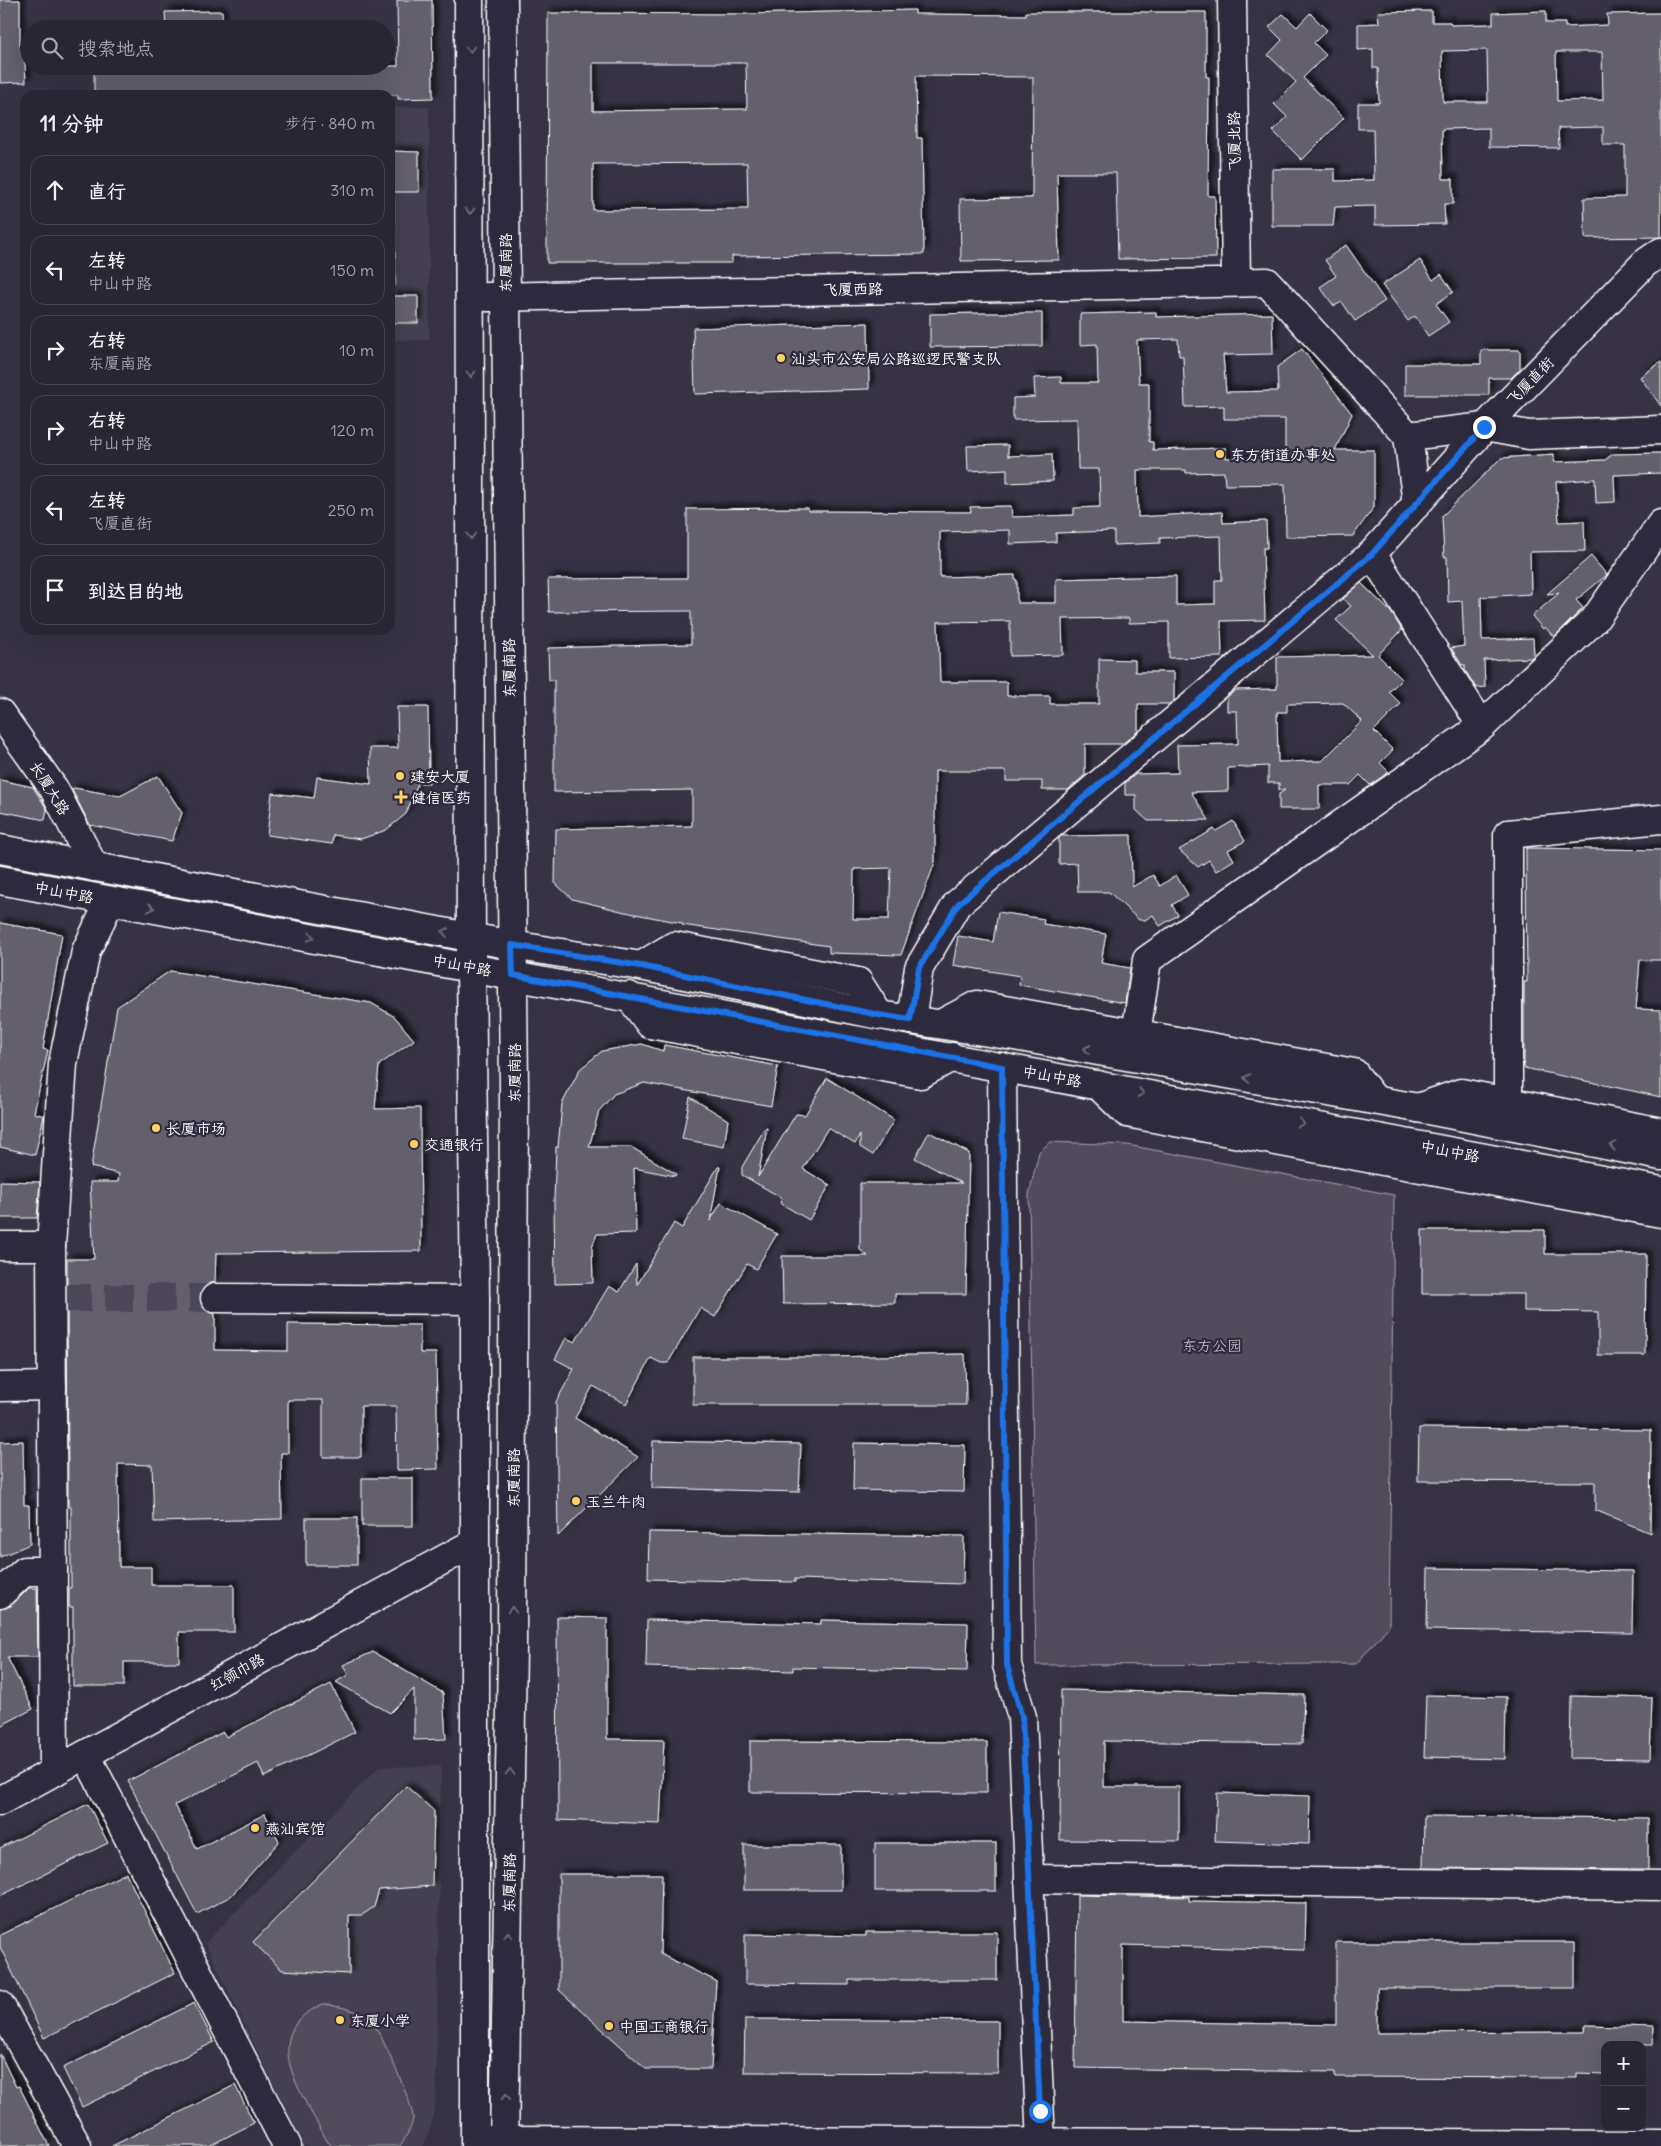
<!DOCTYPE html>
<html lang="zh">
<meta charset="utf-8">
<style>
:root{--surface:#292634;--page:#353240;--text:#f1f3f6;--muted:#a5a5ac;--line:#45434f}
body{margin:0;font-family:Delius,"LXGW WenKai TC",sans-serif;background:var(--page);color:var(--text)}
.controls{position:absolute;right:15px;bottom:15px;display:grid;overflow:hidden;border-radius:10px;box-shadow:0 5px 20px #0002}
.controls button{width:45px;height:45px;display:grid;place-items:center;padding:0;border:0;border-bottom:1px solid var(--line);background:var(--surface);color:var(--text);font:25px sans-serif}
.stop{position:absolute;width:15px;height:15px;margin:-11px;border:4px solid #1a73e8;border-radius:50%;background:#fff}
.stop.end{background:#1a73e8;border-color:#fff;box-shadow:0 1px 5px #0008}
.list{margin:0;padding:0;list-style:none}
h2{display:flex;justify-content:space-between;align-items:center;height:65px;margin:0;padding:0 20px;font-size:21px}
h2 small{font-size:16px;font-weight:400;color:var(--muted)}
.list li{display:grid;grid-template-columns:32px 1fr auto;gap:15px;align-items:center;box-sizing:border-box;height:70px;margin:0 10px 10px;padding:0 10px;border:1px solid var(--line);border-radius:15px}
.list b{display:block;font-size:19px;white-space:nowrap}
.list p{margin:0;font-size:16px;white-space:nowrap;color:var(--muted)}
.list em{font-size:16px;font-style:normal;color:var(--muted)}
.icon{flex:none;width:28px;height:28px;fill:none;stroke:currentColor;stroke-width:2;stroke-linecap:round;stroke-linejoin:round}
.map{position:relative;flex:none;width:1661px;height:2146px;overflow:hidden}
.search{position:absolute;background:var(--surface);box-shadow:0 5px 20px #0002;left:20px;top:20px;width:375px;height:55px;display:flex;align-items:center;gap:12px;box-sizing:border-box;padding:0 18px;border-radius:28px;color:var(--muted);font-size:19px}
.panel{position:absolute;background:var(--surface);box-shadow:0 5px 20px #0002;left:20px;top:90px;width:375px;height:545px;border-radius:15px}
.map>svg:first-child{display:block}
.built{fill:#444051}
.green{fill:#514c5c;stroke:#a8a6ae}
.building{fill:#635f6d;stroke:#fff;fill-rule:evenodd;filter:url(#shadow)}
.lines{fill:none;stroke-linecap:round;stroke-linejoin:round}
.minor-tunnel{stroke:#4b4758;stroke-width:28;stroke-dasharray:28 14;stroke-linecap:butt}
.minor-casing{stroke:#fff;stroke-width:31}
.major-casing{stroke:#fff;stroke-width:31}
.minor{stroke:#2f2a3d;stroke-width:28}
.major{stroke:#2f2a3d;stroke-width:28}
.oneway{stroke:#6d6a77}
.route{stroke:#1a73e8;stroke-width:6}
.poi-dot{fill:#ffd166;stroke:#2f2a3d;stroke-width:2}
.labels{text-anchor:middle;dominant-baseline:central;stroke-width:4.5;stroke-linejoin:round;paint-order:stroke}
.street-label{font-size:15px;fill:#fff;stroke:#2f2a3d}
.poi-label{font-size:15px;fill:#fff;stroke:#2f2a3d;text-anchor:start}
.park-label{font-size:15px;fill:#b9b7be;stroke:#2f2a3d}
</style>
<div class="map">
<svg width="1661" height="2146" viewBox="0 0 1661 2146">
<defs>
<filter id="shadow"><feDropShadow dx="4.5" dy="-4.5" stdDeviation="2.5" flood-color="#0009"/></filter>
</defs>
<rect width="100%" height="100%" fill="#373345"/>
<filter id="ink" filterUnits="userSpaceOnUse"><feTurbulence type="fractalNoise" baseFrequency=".02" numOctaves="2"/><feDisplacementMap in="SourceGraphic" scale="10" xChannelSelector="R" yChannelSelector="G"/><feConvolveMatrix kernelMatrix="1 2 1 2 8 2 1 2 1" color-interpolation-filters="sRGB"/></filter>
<g filter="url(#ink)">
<!-- built -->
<g class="built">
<rect x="390" y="107" width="39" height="233"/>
<polygon points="441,1766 436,2097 431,2126 423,2146 304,2146 205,1943 379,1767"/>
</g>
<!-- green -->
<g class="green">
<polygon points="390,197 394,197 396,285 390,286"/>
<polygon points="1050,1142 1127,1145 1394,1195 1389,1626 1356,1664 1036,1665 1029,1194 1039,1152"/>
<path d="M323 2004C340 2007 360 2009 373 2023 381 2033 414 2106 413 2118 412 2128 405 2138 400 2146H332L327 2141C304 2096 254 2034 323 2004Z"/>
</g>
<!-- building -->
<g class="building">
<polygon points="0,0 20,0 20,46 24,45 26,82 0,83"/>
<polygon points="397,0 432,0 433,98 398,99 398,95 94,95 94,70 188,66 398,66"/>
<path d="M915 10V14L1026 15V12H1206V77H1209L1208 196H1215L1216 258 1118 259 1116 173H1057L1059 260 961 261 960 199 1032 198 1033 77 916 76 917 138H922L924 254 732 256V263H547L548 13 746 14ZM593 63H746L747 109 593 111ZM747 163 748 209 593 210V164Z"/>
<polygon points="222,11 223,29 166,29 165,12"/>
<path d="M1432 11V22H1450L1451 25 1493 24V13L1546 11V23H1565V27L1608 25 1607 14 1661 13V237L1585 238 1584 198 1625 197V145H1603V127L1558 128 1559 148 1489 147V128L1442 129 1443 179H1453V204H1444L1445 224 1375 225V206L1335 207 1333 226H1272V169H1335V181L1374 180 1373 129H1358V103H1379L1378 68H1373V49L1358 50V24L1379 23 1378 12ZM1487 50 1488 102H1443L1442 51ZM1556 52H1602L1603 100 1557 101Z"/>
<polygon points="1310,13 1327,30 1314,43 1326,55 1303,78 1344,118 1302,160 1273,131 1287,117 1274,104 1296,82 1268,55 1282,40 1269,27 1283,14 1297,27"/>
<polygon points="390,151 419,152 419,192 390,192"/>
<polygon points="1346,245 1385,301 1355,321 1342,302 1334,306 1320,287 1336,276 1325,260"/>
<polygon points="1420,260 1433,280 1441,274 1453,292 1436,304 1449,322 1428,336 1415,316 1408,321 1382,285"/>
<rect x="390" y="296" width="28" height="27"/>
<path d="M1156 312V317L1272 314 1273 354 1223 355 1226 392 1278 391 1277 367 1302 349 1352 414 1335 450H1374V507L1353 536 1286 537 1285 484 1225 485 1224 472 1186 473V470H1137L1138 517 1222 512 1223 523 1266 521 1267 548H1263L1265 620 1221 621 1222 657 1169 658V622L1129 623V618L1062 619 1063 655 1010 656V621L938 622 940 682H1007V696H1050V704H1099V659L1135 660V672H1174V701L1170 704H1138V731L1122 744H1085V775L1068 790H1042V781H1006V771H935V862L901 955 829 953V946L682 925V923L625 912 572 899 555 883 556 829 692 826V790L554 792V680H549L548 648 691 644V611L549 612 548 579 687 578V509L808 508V511L971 512 970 507 1011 506 1012 517 1074 515V508L1100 507 1099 469H1078L1077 419 1013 420V398L1035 397 1034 378 1061 377V383H1098L1097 344 1080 345V314ZM1178 339 1179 356H1183L1185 407 1224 406V419H1285V457L1226 458V448L1153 450V442H1149V383H1139L1137 340ZM1010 530V544L1056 542V533L1114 531V545L1160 543V538L1221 536 1222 580H1215V604L1176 605V576L1056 579V603H1017V580H1015V575L940 577V532ZM891 868 889 919H853L854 869Z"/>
<polygon points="986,313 1042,313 1042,346 930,347 930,314"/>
<polygon points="868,323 869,389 695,394 693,328"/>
<polygon points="1481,350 1520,350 1520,369 1511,378 1489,378 1489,395 1405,395 1405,364 1481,364"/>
<polygon points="1661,362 1661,406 1640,377"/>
<polygon points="1008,445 1008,456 1052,454 1053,481 1007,483 1007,469 968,471 967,446"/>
<polygon points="1661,453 1661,473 1614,475 1615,502 1596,503 1595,479 1556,482 1559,522 1584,521 1585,551 1530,552 1531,594 1481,597 1482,640 1533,638 1534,655 1531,658 1484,660 1485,687 1476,688 1465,670 1465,665 1462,665 1451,648 1464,646 1462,601 1448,602 1447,557 1444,557 1442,516 1501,458 1554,454 1554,462 1605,460 1613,454"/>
<polygon points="1591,556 1607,575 1576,600 1583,608 1554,637 1545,627 1543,629 1532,616 1559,593 1547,594"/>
<path d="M1361 583 1391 612 1402 630 1378 655 1402 679 1389 692 1401 704 1374 731 1393 750 1380 763 1389 772 1370 785 1360 775 1350 785H1319V809H1279V794L1285 790H1279V783H1268V766L1228 768V791L1191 792 1209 820 1148 821 1136 810V795H1125V783L1136 774 1178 773 1177 745 1238 744 1237 711H1227V697L1236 690 1277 689V657L1373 655 1336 620 1351 606 1343 599ZM1343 703 1362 721 1322 761 1278 762 1277 712H1287V704Z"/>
<polygon points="397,707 428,707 429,783 418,783 406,814 386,830 361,839 333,835 332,844 267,835 272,793 314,798 317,777 371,784 370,748 398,748"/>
<polygon points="158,776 182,813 172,841 90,825 72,790 74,788 120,796"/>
<polygon points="0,780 33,787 47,809 45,820 0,811"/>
<polygon points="1233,821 1245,841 1228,850 1234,860 1216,871 1209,860 1198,867 1179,850 1214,829 1216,831"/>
<polygon points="1131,835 1132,887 1153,875 1160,886 1176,875 1188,895 1172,905 1178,915 1160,926 1153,915 1145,920 1139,920 1109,892 1078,892 1077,863 1059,864 1059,838 1061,836"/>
<polygon points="1526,848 1661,850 1661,960 1640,960 1636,1009 1661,1010 1661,1097 1524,1068 1524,982 1527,982"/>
<polygon points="998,912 1044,919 1043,924 1106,934 1101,963 1130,968 1125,1003 1019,985 1020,976 953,965 958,936 993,942"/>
<polygon points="0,923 62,934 43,1049 48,1050 34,1113 44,1116 35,1155 0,1147"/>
<polygon points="170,971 371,1003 395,1017 414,1040 379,1065 375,1109 420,1108 421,1251 216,1253 215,1282 208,1284 202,1290 199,1298 202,1306 207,1311 215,1314 215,1350 288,1351 288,1324 420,1325 420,1353 436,1353 438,1469 397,1470 396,1406 361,1406 361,1457 323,1457 323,1400 288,1400 288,1453 281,1453 282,1519 154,1522 152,1465 118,1464 119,1567 151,1567 151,1585 234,1585 234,1632 179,1632 179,1662 124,1662 124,1686 73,1686 73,1607 69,1607 69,1588 71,1588 71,1507 68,1507 67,1259 94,1259 90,1182 118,1182 119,1174 91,1167 117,1007"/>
<polygon points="642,1044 663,1051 664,1045 778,1066 771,1106 644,1083 614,1094 599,1111 589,1147 631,1147 676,1174 675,1176 634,1168 636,1233 597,1234 592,1247 593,1283 555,1284 554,1201 556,1147 558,1147 562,1104 580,1069 602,1051"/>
<polygon points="827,1078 894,1120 873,1155 860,1147 860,1135 855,1144 828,1128 803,1169 830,1185 809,1220 780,1203 782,1198 742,1175 742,1167 765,1128 767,1128 758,1177 796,1114 805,1115"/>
<polygon points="690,1097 728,1120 724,1147 682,1139"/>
<polygon points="929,1132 969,1153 966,1294 895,1294 895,1303 783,1304 782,1256 868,1256 860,1250 860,1183 962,1183 915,1158"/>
<polygon points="718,1167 720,1167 710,1221 721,1203 777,1234 756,1269 747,1264 715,1317 700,1308 668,1363 661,1363 651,1358 626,1404 593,1386 575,1418 638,1457 558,1536 556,1402 574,1369 555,1359 566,1338 575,1342 609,1286 619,1292 636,1264 637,1285 674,1223 682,1228"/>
<polygon points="0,1181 40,1182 37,1218 0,1218"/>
<polygon points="1422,1230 1545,1230 1545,1254 1646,1254 1645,1355 1598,1355 1598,1312 1524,1311 1524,1294 1422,1294"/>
<polygon points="965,1354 966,1405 693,1405 693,1357 832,1357"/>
<polygon points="1419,1428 1651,1430 1650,1533 1595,1510 1595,1482 1418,1481"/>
<polygon points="23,1441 24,1505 29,1505 30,1544 0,1557 0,1442"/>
<polygon points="653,1441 801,1444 799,1492 652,1488"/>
<polygon points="854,1443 965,1445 964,1492 853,1490"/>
<rect x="362" y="1478" width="51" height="48"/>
<rect x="306" y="1518" width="51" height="47"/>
<polygon points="649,1532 964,1536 963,1584 795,1579 795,1582 648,1579"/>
<polygon points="1428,1568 1633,1571 1632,1633 1427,1630"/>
<polygon points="29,1588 37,1588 38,1657 7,1657 33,1709 0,1726 0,1609 11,1606"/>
<polygon points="557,1617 607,1618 607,1739 664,1740 660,1824 558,1820"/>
<polygon points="647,1620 821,1624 821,1620 968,1623 967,1671 793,1667 793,1671 646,1667"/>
<polygon points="373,1652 443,1693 446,1739 414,1740 414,1689 390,1713 336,1682 348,1675 343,1665"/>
<polygon points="331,1684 355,1732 264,1777 258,1763 175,1805 197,1849 265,1814 279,1842 231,1896 197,1914 128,1781 223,1732 226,1737"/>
<polygon points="1061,1690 1304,1695 1302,1744 1104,1741 1104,1787 1179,1787 1179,1841 1060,1840"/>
<polygon points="1426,1695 1506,1697 1505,1759 1424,1757"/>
<polygon points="1571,1696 1652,1698 1650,1759 1570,1758"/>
<polygon points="750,1741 987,1742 987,1793 750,1792"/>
<polygon points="406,1786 434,1811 432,1886 379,1890 374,1907 362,1915 349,1915 349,1974 282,1970 253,1942"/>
<polygon points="1217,1793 1310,1796 1309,1844 1215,1841"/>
<polygon points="88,1804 108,1843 0,1896 0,1848"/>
<polygon points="1424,1816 1648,1818 1648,1870 1423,1868"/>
<rect x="875" y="1843" width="121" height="48"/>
<rect x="744" y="1845" width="97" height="45"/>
<polygon points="126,1873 175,1973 44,2038 0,1947 0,1935"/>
<polygon points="559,1874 662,1874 660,1954 716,1981 711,2069 646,2069 559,1990"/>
<polygon points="1077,1895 1189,1897 1189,1901 1306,1903 1305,1950 1123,1945 1123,2021 1336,2025 1336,1942 1575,1942 1575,1988 1377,1988 1377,2033 1585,2032 1586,2025 1654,2027 1653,2045 1605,2045 1605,2075 1577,2074 1577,2078 1335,2077 1335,2072 1075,2068"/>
<polygon points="866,1932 997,1932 997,1980 849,1980 849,1985 745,1984 745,1934 866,1936"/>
<polygon points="194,2003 214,2042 82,2107 63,2068"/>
<polygon points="745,2019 998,2021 998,2073 744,2072"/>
<polygon points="0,2054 16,2087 19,2086 49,2146 0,2146"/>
<polygon points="235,2085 254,2123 209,2146 112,2146"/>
</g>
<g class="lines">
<!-- minor-tunnel -->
<polyline class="minor-tunnel" points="63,1298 215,1298"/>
<defs>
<g id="minor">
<polyline points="469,0 471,967 475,1300 475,2146"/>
<polyline points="503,0 514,1088 512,1648 504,2146"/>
<polyline points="1232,0 1236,281"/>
<polyline points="487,297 1267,282 1408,436 1485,427 1529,435 1661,430"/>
<polyline points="1408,436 1417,504"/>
<polyline points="1372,554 1482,726"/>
<polyline points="0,713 54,789 94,867"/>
<polyline points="641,966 674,946 858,982 879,1015"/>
<polyline points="629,996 650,1024 921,1074 952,1057"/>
<polyline points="911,1020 919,968 957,904 1372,554 1485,427 1645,263 1661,252"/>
<polyline points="941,1024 977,1005 1354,1073 1375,1100"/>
<polyline points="1136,1034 1147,960 1482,726 1595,619 1661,524"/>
<polyline points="1002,1067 1007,1665 1022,1717 1041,2143"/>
<polyline points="1098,1085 1127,1113 1661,1213"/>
<polyline points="1508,1102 1508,834 1661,819"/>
<polyline points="1418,1108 1461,1093 1661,1132"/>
<polyline points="0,1246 51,1246"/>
<polyline points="215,1298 475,1300"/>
<polyline points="0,1387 52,1386"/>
<polyline points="0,1594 25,1571 53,1571"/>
<polyline points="86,1755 287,2146"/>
<polyline points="54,1772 51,1246 63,1063 86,951 110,901"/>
<polyline points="0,1801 474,1543"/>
<polyline points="1029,1879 1661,1886"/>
<polyline points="0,2005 77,2146"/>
<polyline points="485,2140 1661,2145"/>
</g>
<g id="major">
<polyline points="0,849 512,945 641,966 879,1015 1014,1036 1418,1108 1661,1156"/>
<polyline points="0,880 1661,1191"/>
</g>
</defs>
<!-- minor casing -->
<use href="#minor" class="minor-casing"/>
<!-- major casing -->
<use href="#major" class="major-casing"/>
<!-- minor -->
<use href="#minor" class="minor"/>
<!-- major -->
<use href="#major" class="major"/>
</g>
<!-- one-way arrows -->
<defs><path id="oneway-chevron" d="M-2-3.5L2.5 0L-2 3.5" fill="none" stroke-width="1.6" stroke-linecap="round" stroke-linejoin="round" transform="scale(1.25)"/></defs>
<g class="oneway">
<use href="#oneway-chevron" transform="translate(470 49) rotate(90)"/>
<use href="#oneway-chevron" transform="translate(470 211) rotate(90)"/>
<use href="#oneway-chevron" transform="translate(471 374) rotate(90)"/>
<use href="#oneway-chevron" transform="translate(471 536) rotate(90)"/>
<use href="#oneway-chevron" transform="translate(151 908) rotate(10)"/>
<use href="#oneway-chevron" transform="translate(445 932) rotate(-170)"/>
<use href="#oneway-chevron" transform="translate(311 937) rotate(10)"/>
<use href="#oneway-chevron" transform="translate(1087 1049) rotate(-170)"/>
<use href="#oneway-chevron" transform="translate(1247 1078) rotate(-170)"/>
<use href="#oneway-chevron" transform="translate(1141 1093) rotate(11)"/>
<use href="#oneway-chevron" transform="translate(1301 1123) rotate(11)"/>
<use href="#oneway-chevron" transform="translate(1613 1146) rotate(-169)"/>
<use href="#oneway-chevron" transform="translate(512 1610) rotate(-90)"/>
<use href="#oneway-chevron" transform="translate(510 1772) rotate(-89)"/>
<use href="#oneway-chevron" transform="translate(508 1935) rotate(-89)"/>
<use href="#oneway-chevron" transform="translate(506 2097) rotate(-89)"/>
</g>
</g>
<g class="lines" filter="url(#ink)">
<!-- route -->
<polyline class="route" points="1040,2111 1022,1717 1007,1665 1002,1067 513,975 512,945 641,966 879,1015 910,1020 919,968 958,904 1372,554 1484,427"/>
</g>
<!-- markers -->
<g class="poi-dot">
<circle cx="781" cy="358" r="5"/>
<circle cx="1220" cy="454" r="5"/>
<circle cx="400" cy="776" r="5"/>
<path d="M398.5 789.5h5v5h5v5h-5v5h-5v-5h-5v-5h5z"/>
<circle cx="156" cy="1128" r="5"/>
<circle cx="414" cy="1144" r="5"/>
<circle cx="576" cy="1501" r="5"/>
<circle cx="255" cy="1828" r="5"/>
<circle cx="340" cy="2020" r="5"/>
<circle cx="609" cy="2026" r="5"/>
</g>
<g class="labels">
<!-- street labels -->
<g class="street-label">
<text transform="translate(1234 141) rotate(-91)">飞厦北路</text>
<text transform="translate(505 263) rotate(-90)">东厦南路</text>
<text transform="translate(853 289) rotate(-1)">飞厦西路</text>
<text transform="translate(1530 381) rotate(-46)">飞厦直街</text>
<text transform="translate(509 668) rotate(-91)">东厦南路</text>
<text transform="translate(50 788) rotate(58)">长厦大路</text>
<text transform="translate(64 892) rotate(11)">中山中路</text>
<text transform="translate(462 965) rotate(11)">中山中路</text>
<text transform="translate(514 1073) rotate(-90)">东厦南路</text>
<text transform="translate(1052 1076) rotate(11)">中山中路</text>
<text transform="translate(1450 1151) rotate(11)">中山中路</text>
<text transform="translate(513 1478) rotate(-90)">东厦南路</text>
<text transform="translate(237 1672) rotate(-29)">红领巾路</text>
<text transform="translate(509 1883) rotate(-89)">东厦南路</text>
</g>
<!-- poi labels -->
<g class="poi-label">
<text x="791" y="358">汕头市公安局公路巡逻民警支队</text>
<text x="1230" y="454">东方街道办事处</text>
<text x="410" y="776">建安大厦</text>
<text x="411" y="797">健信医药</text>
<text x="166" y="1128">长厦市场</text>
<text x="424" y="1144">交通银行</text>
<text x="586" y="1501">玉兰牛肉</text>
<text x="265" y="1828">燕汕宾馆</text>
<text x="350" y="2020">东厦小学</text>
<text x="619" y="2026">中国工商银行</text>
</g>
<!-- park labels -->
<g class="park-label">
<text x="1212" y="1345">东方公园</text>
</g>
</g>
</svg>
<div class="controls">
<button>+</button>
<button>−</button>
</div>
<div class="stop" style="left:1040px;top:2111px"></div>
<div class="stop end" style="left:1484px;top:427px"></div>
<div class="search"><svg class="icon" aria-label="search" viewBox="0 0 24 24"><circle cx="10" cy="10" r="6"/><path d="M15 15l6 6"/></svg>搜索地点</div>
<section class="panel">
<h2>11 分钟<small>步行 · 840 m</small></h2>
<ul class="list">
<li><svg class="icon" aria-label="ahead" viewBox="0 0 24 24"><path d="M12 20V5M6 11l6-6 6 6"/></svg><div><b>直行</b></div><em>310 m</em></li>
<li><svg class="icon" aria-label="left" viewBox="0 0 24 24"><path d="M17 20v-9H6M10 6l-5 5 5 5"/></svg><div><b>左转</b><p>中山中路</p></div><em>150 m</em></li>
<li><svg class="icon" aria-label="right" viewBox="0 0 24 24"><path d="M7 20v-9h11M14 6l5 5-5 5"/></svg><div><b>右转</b><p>东厦南路</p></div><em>10 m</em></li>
<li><svg class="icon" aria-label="right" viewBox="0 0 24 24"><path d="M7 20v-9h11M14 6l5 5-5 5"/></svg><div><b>右转</b><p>中山中路</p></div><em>120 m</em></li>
<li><svg class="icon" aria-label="left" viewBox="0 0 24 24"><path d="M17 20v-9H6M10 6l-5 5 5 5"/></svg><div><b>左转</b><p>飞厦直街</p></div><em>250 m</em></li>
<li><svg class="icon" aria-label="arrive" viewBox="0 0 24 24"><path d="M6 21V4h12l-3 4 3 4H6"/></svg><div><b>到达目的地</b></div></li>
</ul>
</section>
</div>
